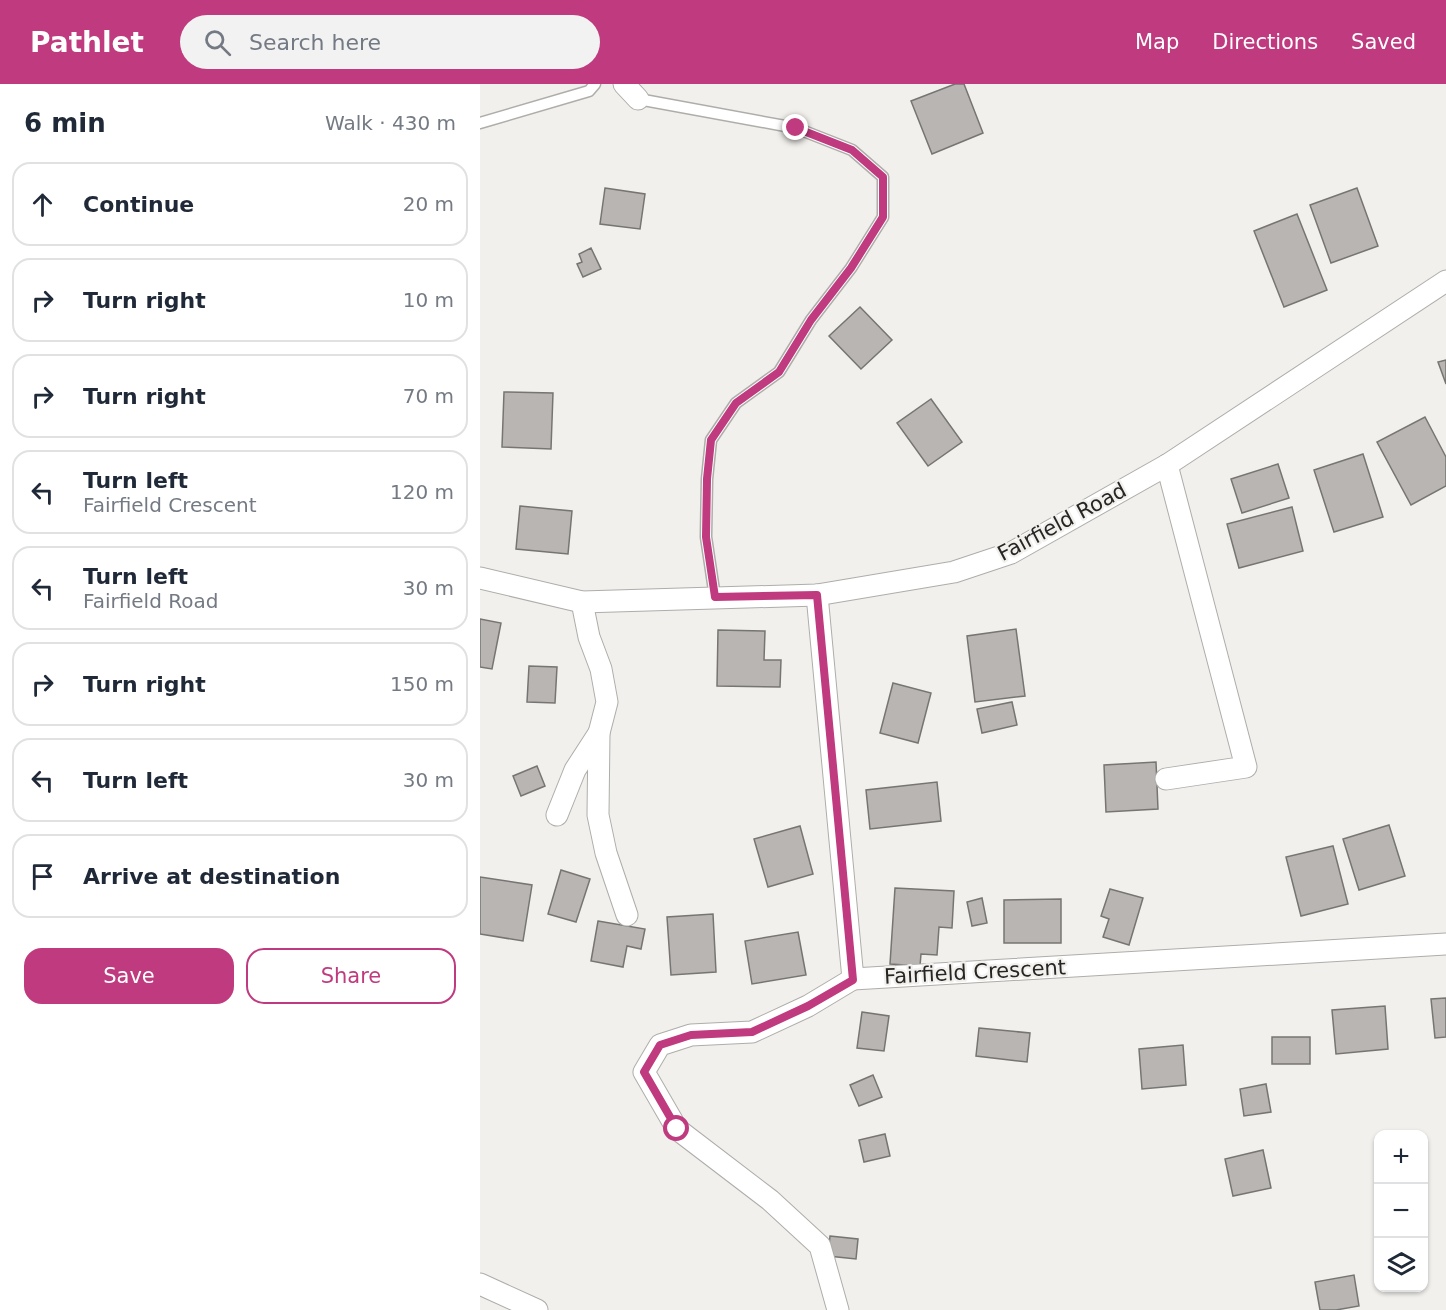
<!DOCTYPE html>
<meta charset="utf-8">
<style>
:root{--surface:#fff;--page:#f2f2f3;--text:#1f2937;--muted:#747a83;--line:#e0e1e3;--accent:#bf3a7e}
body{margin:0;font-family:"DejaVu Sans",sans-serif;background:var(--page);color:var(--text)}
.controls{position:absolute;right:18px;bottom:18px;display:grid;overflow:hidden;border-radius:12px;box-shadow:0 2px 4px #0004}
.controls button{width:54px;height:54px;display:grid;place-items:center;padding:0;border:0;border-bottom:2px solid var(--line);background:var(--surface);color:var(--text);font:30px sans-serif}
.stop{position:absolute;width:18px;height:18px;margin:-14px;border:4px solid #bf3a7e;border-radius:50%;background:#fff}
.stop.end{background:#bf3a7e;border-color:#fff;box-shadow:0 2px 6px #0008}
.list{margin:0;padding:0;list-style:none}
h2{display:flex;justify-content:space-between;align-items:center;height:78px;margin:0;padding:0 24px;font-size:26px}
h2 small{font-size:20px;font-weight:400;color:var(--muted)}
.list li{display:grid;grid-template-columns:39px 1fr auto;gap:18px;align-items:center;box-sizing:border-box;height:84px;margin:0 12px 12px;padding:0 12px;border:2px solid var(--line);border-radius:18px}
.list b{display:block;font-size:22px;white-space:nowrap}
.list p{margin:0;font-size:20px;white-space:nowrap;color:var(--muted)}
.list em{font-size:20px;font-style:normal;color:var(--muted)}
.actions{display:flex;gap:12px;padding:18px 24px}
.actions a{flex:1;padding:14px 0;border:2px solid var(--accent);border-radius:18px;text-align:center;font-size:21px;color:var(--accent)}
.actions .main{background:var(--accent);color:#fff}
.icon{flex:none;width:33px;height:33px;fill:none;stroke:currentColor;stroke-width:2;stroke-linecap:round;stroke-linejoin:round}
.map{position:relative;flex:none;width:966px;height:1226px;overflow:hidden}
header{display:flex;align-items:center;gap:36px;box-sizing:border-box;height:84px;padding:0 30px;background:var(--accent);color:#fff}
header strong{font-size:28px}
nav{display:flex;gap:33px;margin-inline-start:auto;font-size:21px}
.search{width:420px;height:54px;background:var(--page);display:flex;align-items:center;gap:15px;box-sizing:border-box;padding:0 21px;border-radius:33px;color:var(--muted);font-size:22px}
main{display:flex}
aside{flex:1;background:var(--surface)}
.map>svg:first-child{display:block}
.building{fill:#b8b5b3;stroke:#777573;stroke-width:1.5}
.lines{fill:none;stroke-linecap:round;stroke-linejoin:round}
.service-casing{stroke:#aeadaa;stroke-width:13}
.minor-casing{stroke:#aeadaa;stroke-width:23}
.service{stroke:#fff;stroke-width:10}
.minor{stroke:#fff;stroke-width:21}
.route{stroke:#bf3a7e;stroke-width:8}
.labels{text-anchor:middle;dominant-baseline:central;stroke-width:4.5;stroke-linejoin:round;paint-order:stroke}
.street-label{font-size:21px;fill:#272625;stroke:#f1f0ed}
</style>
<header>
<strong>Pathlet</strong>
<div class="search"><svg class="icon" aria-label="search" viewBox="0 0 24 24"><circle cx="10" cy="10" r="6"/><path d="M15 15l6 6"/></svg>Search here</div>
<nav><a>Map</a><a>Directions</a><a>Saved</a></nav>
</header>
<main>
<aside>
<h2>6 min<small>Walk · 430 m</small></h2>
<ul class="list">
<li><svg class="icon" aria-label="ahead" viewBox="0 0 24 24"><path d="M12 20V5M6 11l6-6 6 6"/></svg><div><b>Continue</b></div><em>20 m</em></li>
<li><svg class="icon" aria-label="right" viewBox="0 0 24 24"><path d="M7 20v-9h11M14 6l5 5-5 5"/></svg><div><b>Turn right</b></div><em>10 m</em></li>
<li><svg class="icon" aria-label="right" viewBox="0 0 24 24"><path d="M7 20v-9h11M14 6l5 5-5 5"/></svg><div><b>Turn right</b></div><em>70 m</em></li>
<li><svg class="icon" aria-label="left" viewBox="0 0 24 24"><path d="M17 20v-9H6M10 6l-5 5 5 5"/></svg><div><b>Turn left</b><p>Fairfield Crescent</p></div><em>120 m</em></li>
<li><svg class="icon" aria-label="left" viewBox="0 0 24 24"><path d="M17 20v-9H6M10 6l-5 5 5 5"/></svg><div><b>Turn left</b><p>Fairfield Road</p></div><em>30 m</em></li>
<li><svg class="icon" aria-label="right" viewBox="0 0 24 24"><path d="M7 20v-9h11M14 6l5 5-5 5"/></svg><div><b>Turn right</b></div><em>150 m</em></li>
<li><svg class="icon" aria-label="left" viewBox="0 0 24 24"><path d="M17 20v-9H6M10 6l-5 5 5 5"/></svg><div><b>Turn left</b></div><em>30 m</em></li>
<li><svg class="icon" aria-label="arrive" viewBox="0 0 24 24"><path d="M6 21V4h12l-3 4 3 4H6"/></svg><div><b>Arrive at destination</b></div></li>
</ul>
<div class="actions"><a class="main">Save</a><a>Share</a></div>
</aside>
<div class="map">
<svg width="966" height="1226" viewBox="0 0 966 1226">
<rect width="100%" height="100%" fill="#f1f0ed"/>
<!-- building -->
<g class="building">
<polygon points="475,0 484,0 503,49 452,70 431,17"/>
<polygon points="125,104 165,110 160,145 120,140"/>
<polygon points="877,104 898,162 851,179 830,121"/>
<polygon points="817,130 847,206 804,223 774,147"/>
<polygon points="111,164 121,185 103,193 97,180 102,178 99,170"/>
<polygon points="380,223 412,256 381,285 349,252"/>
<polygon points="966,276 966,300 958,278"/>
<polygon points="24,308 73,309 71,365 22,363"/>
<polygon points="451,315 482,358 448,382 417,339"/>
<polygon points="945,333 966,373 966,402 931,421 897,358"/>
<polygon points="883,370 903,433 854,448 834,386"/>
<polygon points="798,380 809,414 762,429 751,395"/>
<polygon points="40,422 92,427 88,470 36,465"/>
<polygon points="812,423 823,467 759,484 747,440"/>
<polygon points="0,535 21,539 12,585 0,583"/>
<polygon points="536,545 545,612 495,618 487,552"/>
<polygon points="238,546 285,547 284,576 301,576 300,603 237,602"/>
<polygon points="49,582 77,583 75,619 47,618"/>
<polygon points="413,599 451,609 438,659 400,649"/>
<polygon points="532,618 537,641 502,649 497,625"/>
<polygon points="676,678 678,725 626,728 624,681"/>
<polygon points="57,682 65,702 41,712 33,692"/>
<polygon points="457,698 461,737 390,745 386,706"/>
<polygon points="909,741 925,792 879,806 863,755"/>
<polygon points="320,742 333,790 288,803 274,755"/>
<polygon points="853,762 868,820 821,832 806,773"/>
<polygon points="81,786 110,795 96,838 68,830"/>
<polygon points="0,793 52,801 43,857 0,850"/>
<polygon points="415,804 474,807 472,844 459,843 457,871 441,870 440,882 410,880"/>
<polygon points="630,805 663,814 649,861 623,853 629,835 621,832"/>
<polygon points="502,814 507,839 492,842 487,818"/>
<polygon points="581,815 581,859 524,859 524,816"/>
<polygon points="233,830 236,888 191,891 187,833"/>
<polygon points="118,837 165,845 161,865 147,862 143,883 111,877"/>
<polygon points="318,848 326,891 272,900 265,857"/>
<polygon points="966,914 966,953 955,954 951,915"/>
<polygon points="905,922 908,965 856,970 852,926"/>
<polygon points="382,928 409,932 404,967 377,964"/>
<polygon points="499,944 550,949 547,978 496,972"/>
<rect x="792" y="953" width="38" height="27"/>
<polygon points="703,961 706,1001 662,1005 659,965"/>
<polygon points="393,991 402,1013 379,1022 370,1001"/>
<polygon points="786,1000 791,1028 764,1032 760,1005"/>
<polygon points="405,1050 410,1072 384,1078 379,1056"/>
<polygon points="783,1066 791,1104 753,1112 745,1075"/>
<polygon points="350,1152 378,1155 376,1175 348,1172"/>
<polygon points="874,1191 879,1222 856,1226 840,1226 835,1198"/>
</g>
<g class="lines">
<defs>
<g id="service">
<polyline points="158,15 316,44 372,66 403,93 403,133 371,184 331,236 299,288 256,319 231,356 227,395 226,453 235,513"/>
<polyline points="0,39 109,7 115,0"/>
</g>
<g id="minor">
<polyline points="144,0 158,15"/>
<polyline points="0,494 102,518 337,511 474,488 531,469 687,381 966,197"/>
<polyline points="337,511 373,895 966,860"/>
<polyline points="102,518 109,553 121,585 127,618 119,649 118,731 126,769 147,831"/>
<polyline points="686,695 766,683 687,381"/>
<polyline points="77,731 95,686 119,649"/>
<polyline points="0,1200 57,1226"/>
<polyline points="358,1226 340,1162 290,1116 197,1045 164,988 180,961 211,951 272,948 328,922 373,895"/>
</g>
</defs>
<!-- service casing -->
<use href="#service" class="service-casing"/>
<!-- minor casing -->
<use href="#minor" class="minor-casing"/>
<!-- service -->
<use href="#service" class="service"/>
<!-- minor -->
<use href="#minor" class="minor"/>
</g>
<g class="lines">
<!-- route -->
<polyline class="route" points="197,1045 164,988 180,961 211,951 272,948 328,922 373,896 337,511 235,513 226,453 227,395 231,356 256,319 299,288 331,236 371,184 403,133 403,93 372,66 316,44"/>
</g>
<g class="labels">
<!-- street labels -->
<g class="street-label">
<text transform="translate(582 438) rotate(-28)">Fairfield Road</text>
<text transform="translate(495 888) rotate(-3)">Fairfield Crescent</text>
</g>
</g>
</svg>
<div class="controls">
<button>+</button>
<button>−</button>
<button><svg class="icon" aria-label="layers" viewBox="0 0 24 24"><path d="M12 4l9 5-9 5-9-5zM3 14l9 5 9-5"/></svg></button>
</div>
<div class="stop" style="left:197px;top:1045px"></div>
<div class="stop end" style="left:316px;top:44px"></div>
</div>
</main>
